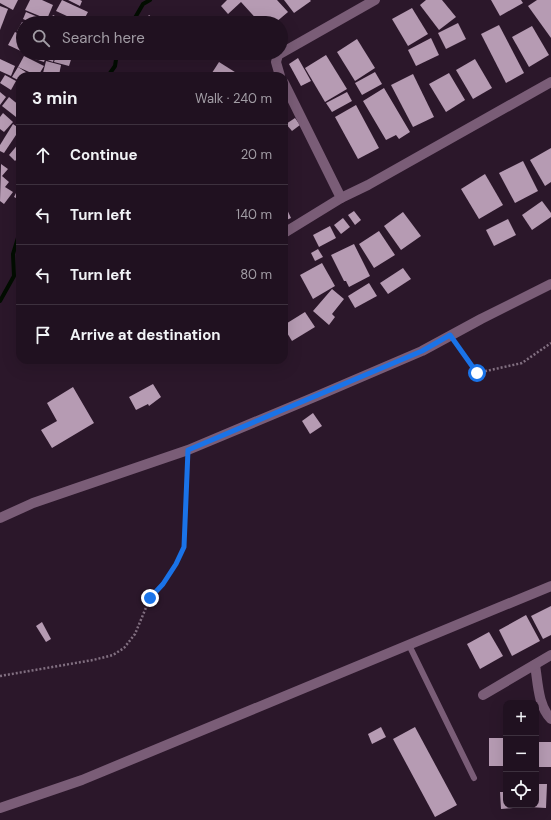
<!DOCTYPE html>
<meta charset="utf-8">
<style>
:root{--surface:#201120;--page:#281a29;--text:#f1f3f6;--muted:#a29da5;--line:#3d313e}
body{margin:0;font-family:"DM Sans",sans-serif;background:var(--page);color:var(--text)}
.controls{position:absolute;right:12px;bottom:12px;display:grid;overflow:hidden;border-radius:8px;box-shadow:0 4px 16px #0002}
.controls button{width:36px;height:36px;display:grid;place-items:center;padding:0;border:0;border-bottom:1px solid var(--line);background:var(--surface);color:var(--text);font:20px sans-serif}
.stop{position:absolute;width:12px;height:12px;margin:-9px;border:3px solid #1a73e8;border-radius:50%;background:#fff}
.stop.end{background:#1a73e8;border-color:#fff;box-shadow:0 1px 4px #0008}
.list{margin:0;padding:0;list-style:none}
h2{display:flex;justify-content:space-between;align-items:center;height:52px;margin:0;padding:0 16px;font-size:17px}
h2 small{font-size:13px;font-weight:400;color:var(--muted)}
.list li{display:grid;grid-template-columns:26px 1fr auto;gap:12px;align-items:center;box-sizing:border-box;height:60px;padding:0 16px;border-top:1px solid var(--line)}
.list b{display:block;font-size:15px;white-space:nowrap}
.list em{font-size:13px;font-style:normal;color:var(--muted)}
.icon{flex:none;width:22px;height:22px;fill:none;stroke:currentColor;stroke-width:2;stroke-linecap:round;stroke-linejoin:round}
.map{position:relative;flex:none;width:551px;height:820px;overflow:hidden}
.search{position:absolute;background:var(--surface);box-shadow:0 4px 16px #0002;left:16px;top:16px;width:272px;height:44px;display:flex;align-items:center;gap:10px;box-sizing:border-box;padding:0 14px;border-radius:22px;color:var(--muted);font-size:15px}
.panel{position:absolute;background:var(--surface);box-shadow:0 4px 16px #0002;left:16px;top:72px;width:272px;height:292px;border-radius:12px}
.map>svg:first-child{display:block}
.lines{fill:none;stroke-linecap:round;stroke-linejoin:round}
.stream{stroke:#020d00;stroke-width:4}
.building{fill:#b69bb3}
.path{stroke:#816f80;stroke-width:2.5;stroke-dasharray:2 2;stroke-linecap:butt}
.service{stroke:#7a5d77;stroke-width:6}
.minor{stroke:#7a5d77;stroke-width:10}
.tertiary{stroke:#7a5d77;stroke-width:10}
.route{stroke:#1a73e8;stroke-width:5}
</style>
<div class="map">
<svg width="551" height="820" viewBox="0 0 551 820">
<rect width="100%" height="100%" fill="#2b172a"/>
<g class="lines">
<!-- stream -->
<g class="stream">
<polyline points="132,23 143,4 150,0"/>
<polyline points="108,76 115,66 117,53"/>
<polyline points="0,301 14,276 13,254 20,231"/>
</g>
</g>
<!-- building -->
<g class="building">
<polygon points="0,0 18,0 13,10 0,3"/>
<polygon points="30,0 42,0 53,5 47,19 25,10"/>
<polygon points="62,0 88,12 82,23 56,11"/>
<polygon points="68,0 80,0 82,1 80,6"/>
<polygon points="227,0 277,0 288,12 275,23 260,23 241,2 228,14 221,6"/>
<polygon points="284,0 310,0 311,1 294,13"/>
<polygon points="426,0 442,0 456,17 439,30 420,5"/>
<polygon points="491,0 521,0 523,3 500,16"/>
<polygon points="537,0 551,0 551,38 528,6"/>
<polygon points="0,6 8,9 0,30"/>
<polygon points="412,8 428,34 408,46 392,19"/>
<polygon points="26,12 45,20 44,23 32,23 23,19"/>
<polygon points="53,15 68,23 58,23 51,19"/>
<polygon points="149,15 154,19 151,23 143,23"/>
<polygon points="22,22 23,22 23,34 17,31"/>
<polygon points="458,23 466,39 446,49 438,33"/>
<polygon points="499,25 524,73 506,83 481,34"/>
<polygon points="532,26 549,55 529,67 512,37"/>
<polygon points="15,32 23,36 23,52 8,45"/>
<polygon points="431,38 439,55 416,66 408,50"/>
<polygon points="357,39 375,68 355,81 337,52"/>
<polygon points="34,53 53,53 51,58 54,58 53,62 45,59 44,62 32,58"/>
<polygon points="57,53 73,53 69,66 54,62"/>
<polygon points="326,55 347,89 325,102 305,68"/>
<polygon points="24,56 44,66 38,76 18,67"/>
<polygon points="298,58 311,81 301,86 289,64"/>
<polygon points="0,59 15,66 11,76 0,71"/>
<polygon points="475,59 492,88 473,99 456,70"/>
<polygon points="46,61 61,65 59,75 43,73"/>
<polygon points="219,62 238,74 237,76 210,76"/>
<polygon points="18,67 32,76 20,76 20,81 12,77"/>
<polygon points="375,72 382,84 362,95 355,83"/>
<polygon points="449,73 465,100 446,112 429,84"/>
<polygon points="413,74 434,117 413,127 391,85"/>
<polygon points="5,75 16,81 11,90 0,83"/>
<polygon points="384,88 410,132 399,139 396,135 386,140 363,101"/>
<polygon points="0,92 6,97 0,105"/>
<polygon points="347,92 352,101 332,112 326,103"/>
<polygon points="9,97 20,106 20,112 16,117 2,106"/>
<polygon points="356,105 379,148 358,159 335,117"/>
<polygon points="3,113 13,122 4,132 0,129 0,117"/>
<polygon points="295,118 300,125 292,131 286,124"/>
<polygon points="13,124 20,129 4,153 0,151 0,145"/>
<polygon points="20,142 20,156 15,161 9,155"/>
<polygon points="551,148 551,182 545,186 530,160"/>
<polygon points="523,161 538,191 515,203 499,173"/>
<polygon points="1,164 8,169 2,176 9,182 5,187 13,192 4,204 0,201"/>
<polygon points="485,174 503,205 479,219 461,189"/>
<polygon points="20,185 20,200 14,197"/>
<polygon points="542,201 551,213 551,217 532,230 522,215"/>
<polygon points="284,203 291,218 284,221"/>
<polygon points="354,211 361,220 355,225 348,215"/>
<polygon points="403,212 421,236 401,250 384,226"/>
<polygon points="343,218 350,227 341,234 334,225"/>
<polygon points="508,219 516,235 494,246 486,230"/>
<polygon points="330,226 336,238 319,247 313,235"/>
<polygon points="379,231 395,255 374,268 359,244"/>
<polygon points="354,244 370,276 349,287 346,281 344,281 331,255"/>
<polygon points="318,249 323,257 315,261 311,253"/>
<polygon points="322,263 335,286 313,299 300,275"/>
<polygon points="403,268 411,279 388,294 380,283"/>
<polygon points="369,283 377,296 355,308 348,296"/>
<polygon points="332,289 344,299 332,314 335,317 329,325 313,311"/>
<polygon points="305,312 315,327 292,341 284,328 284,325"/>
<polygon points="153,384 161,397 149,406 148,404 136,410 129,397"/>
<polygon points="73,387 94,423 52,448 41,430 57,421 47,403"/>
<polygon points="313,413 322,426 310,434 302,421"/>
<polygon points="551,606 551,635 543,639 531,616"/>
<polygon points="526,615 540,641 512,656 499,630"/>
<polygon points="42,622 51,639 46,642 36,626"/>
<polygon points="489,632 503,656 480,669 467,644"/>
<polygon points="381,727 386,737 372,744 368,734"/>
<polygon points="415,727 457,805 435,817 393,739"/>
<rect x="489" y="738" width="17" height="28"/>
<rect x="536" y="742" width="15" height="25"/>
<polygon points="536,784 547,784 546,808 528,807 528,805 536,805"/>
<polygon points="500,792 506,792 506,805 513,805 513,808 501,809"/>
</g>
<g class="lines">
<!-- path -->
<g class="path">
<polyline points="456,344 477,373 522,363 551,343"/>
<polyline points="0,676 93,660 113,655 124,648 135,634 150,598 163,584 176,564 184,547 187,461"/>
</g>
<!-- service -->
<polyline class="service" points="409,645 474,778"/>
<!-- minor -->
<g class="minor">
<polyline points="280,76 276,62 278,55 375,0"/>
<polyline points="284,83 341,198 284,233"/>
<polyline points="341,198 368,185 551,82"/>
<path d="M535 665C538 683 538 706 551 719"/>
<polyline points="483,695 551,655"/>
<polyline points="0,808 82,780 551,586"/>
</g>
<!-- tertiary -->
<polyline class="tertiary" points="0,518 33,503 188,450 317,396 422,351 481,319 551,284"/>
</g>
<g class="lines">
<!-- route -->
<polyline class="route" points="150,598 163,584 176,564 184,547 188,450 422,351 450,335 477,373"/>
</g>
</svg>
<div class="controls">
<button>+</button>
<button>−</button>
<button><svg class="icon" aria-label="locate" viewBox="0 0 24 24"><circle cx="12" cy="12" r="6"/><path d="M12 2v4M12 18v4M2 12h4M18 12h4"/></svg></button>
</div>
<div class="stop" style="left:477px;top:373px"></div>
<div class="stop end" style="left:150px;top:598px"></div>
<div class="search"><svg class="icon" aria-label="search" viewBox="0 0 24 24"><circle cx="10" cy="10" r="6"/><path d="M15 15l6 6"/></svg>Search here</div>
<section class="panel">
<h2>3 min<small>Walk · 240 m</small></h2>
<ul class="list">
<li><svg class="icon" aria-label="ahead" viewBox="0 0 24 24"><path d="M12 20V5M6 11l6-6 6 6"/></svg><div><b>Continue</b></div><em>20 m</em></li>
<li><svg class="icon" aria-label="left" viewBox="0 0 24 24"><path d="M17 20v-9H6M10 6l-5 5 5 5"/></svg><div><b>Turn left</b></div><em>140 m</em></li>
<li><svg class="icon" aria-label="left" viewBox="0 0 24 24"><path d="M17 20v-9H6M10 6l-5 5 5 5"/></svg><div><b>Turn left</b></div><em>80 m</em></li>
<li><svg class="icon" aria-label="arrive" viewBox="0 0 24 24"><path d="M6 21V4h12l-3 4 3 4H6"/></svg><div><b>Arrive at destination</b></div></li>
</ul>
</section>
</div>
